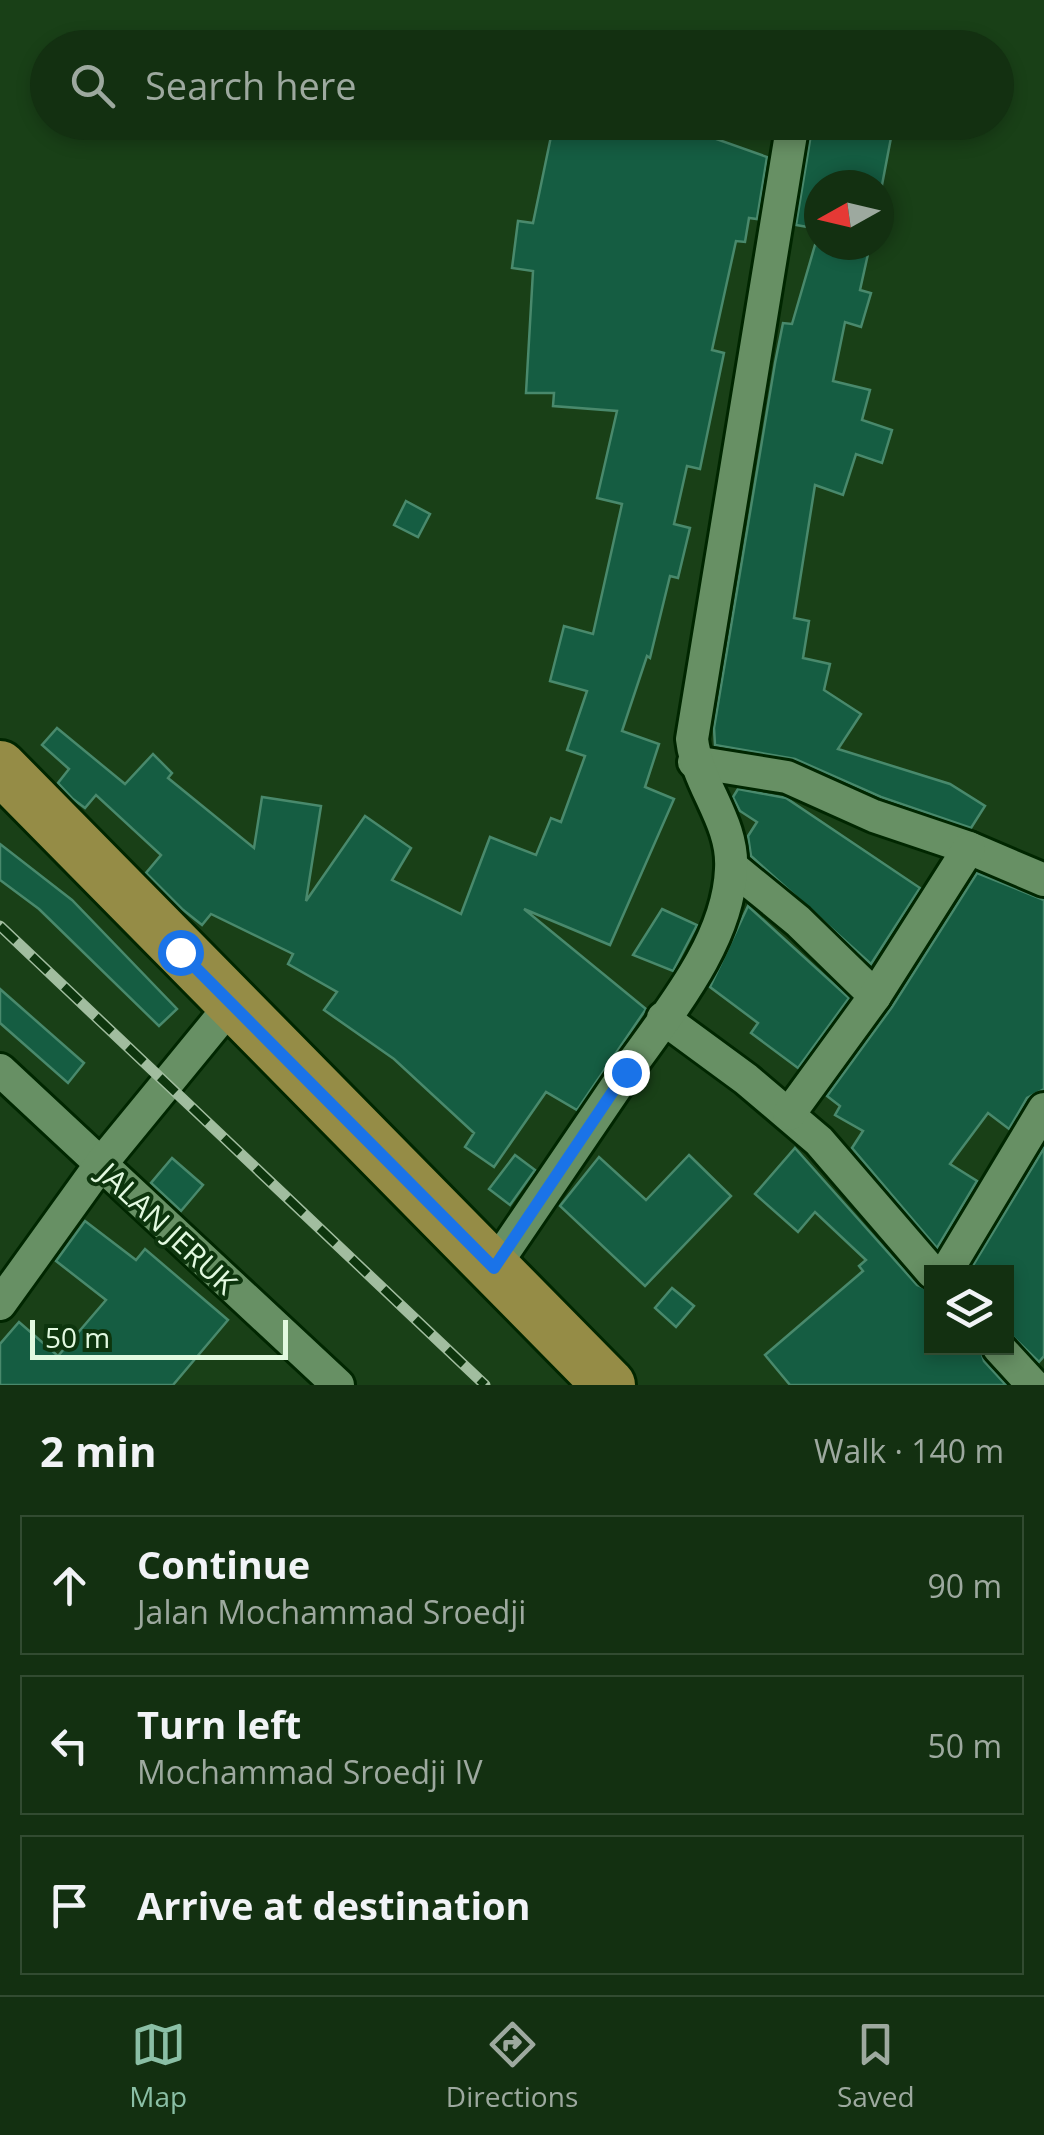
<!DOCTYPE html>
<meta charset="utf-8">
<style>
:root{--surface:#133011;--page:#1c381a;--text:#f1f3f6;--muted:#9da99f;--line:#324b31;--accent:#8abfa5}
body{margin:0;font-family:"Open Sans",sans-serif;background:var(--page);color:var(--text)}
.controls{position:absolute;right:30px;bottom:30px;display:grid;overflow:hidden;border-radius:0px;box-shadow:0 5px 15px #0003}
.controls button{width:90px;height:90px;display:grid;place-items:center;padding:0;border:0;border-bottom:2px solid var(--line);background:var(--surface);color:var(--text);font:50px sans-serif}
.compass{position:absolute;left:804px;top:170px;width:90px;height:90px;border-radius:50%;background:var(--surface);box-shadow:0 5px 15px #0003;rotate:262deg}
.scale{position:absolute;left:30px;bottom:25px;width:258px;box-sizing:border-box;padding-left:10px;border:5px solid #e2f9e0;border-top:0;font-size:28px;line-height:35px;white-space:nowrap;color:#e2f9e0;-webkit-text-stroke:8px #0d350d;paint-order:stroke}
.stop{position:absolute;width:30px;height:30px;margin:-22px;border:8px solid #1a73e8;border-radius:50%;background:#fff}
.stop.end{background:#1a73e8;border-color:#fff;box-shadow:0 2px 10px #0008}
.list{margin:0;padding:0;list-style:none}
h2{display:flex;justify-content:space-between;align-items:center;height:130px;margin:0;padding:0 40px;font-size:42px}
h2 small{font-size:32px;font-weight:400;color:var(--muted)}
.list li{display:grid;grid-template-columns:65px 1fr auto;gap:30px;align-items:center;box-sizing:border-box;height:140px;margin:0 20px 20px;padding:0 20px;border:2px solid var(--line);border-radius:0px}
.list b{display:block;font-size:38px;white-space:nowrap}
.list p{margin:0;font-size:32px;white-space:nowrap;color:var(--muted)}
.list em{font-size:32px;font-style:normal;color:var(--muted)}
.icon{flex:none;width:55px;height:55px;fill:none;stroke:currentColor;stroke-width:2;stroke-linecap:round;stroke-linejoin:round}
.map{position:relative;flex:none;width:1044px;height:1385px;overflow:hidden}
.search{position:absolute;background:var(--surface);box-shadow:0 5px 15px #0003;left:30px;right:30px;top:30px;height:110px;display:flex;align-items:center;gap:25px;box-sizing:border-box;padding:0 35px;border-radius:55px;color:var(--muted);font-size:38px}
.sheet{height:610px;background:var(--surface)}
nav{display:flex;justify-content:space-around;align-items:center;box-sizing:border-box;height:140px;border-top:2px solid var(--line);background:var(--surface);font-size:28px;color:var(--muted)}
nav a{display:grid;justify-items:center;gap:5px}
nav .on{color:var(--accent)}
.map>svg:first-child{display:block}
.building{fill:#155d42;stroke:#49896c;stroke-width:2.5}
.lines{fill:none;stroke-linecap:round;stroke-linejoin:round}
.street-casing{stroke:#002600;stroke-width:38}
.primary-casing{stroke:#002600;stroke-width:58}
.street{stroke:#679064;stroke-width:32}
.primary{stroke:#958c46;stroke-width:52}
.rail-casing{stroke:#a1bd9f;stroke-width:11}
.rail{stroke:#0d350d;stroke-width:8;stroke-dasharray:22;stroke-linecap:butt}
.route{stroke:#1a73e8;stroke-width:12}
.labels{text-anchor:middle;dominant-baseline:central;stroke-width:8;stroke-linejoin:round;paint-order:stroke}
.street-label{font-size:30px;fill:#e2f9e0;stroke:#0d350d}
</style>
<div class="map">
<svg width="1044" height="1385" viewBox="0 0 1044 1385">
<rect width="100%" height="100%" fill="#194017"/>
<!-- building -->
<g class="building">
<polygon points="554,122 674,135 677,125 767,157 757,219 749,218 745,242 736,241 712,350 724,353 700,469 687,466 674,524 690,528 678,578 670,576 650,658 647,656 622,731 659,744 645,787 674,799 610,945 524,909 646,1009 577,1110 546,1092 494,1167 465,1147 474,1133 394,1059 324,1010 337,992 288,964 293,954 211,914 202,925 182,909 146,873 161,855 96,795 85,808 73,799 58,783 69,769 42,745 57,728 125,784 153,754 172,773 168,778 254,848 262,797 321,806 306,901 365,816 411,848 392,880 461,914 490,837 536,855 551,818 561,822 585,756 567,750 587,691 550,681 564,626 593,634 622,504 597,498 617,411 553,406 554,393 526,393 533,271 512,268 518,221 533,223"/>
<polygon points="813,122 894,122 882,185 819,185 819,229 796,225"/>
<polygon points="815,245 870,245 860,290 871,293 861,327 845,322 833,381 870,390 862,420 892,430 882,463 856,454 843,495 815,485 794,618 809,621 803,658 830,664 824,690 861,714 838,749 950,784 985,806 971,828 881,797 795,759 715,745 714,728 775,363 783,323 792,324"/>
<polygon points="406,501 430,514 418,537 394,525"/>
<polygon points="738,789 786,798 920,888 871,964 751,856 748,836 757,822 740,811 733,797"/>
<polygon points="0,844 72,900 177,1009 159,1026 39,909 0,880"/>
<polygon points="977,873 1044,900 1044,1089 1027,1098 1009,1129 988,1113 950,1164 977,1181 937,1248 852,1148 863,1131 835,1115 840,1106 827,1096 892,1007"/>
<polygon points="748,906 849,998 798,1068 751,1033 758,1023 710,987"/>
<polygon points="662,909 697,925 673,971 633,955"/>
<polygon points="0,989 84,1063 68,1083 0,1023"/>
<polygon points="795,1148 917,1285 932,1291 932,1348 980,1348 984,1361 1006,1385 790,1385 765,1355 863,1271 859,1266 866,1260 815,1212 798,1232 755,1194"/>
<polygon points="1044,1148 1044,1356 1039,1362 1006,1330 1006,1272 969,1272"/>
<polygon points="515,1155 535,1170 510,1205 489,1189"/>
<polygon points="689,1155 731,1196 645,1286 560,1206 599,1157 646,1200"/>
<polygon points="172,1158 203,1185 181,1211 151,1183"/>
<polygon points="85,1221 136,1260 145,1249 228,1320 173,1385 0,1385 0,1344 19,1322 58,1356 106,1300 56,1261"/>
<polygon points="672,1288 694,1306 676,1327 655,1308"/>
</g>
<g class="lines">
<defs>
<g id="street">
<polyline points="694,762 787,777 874,816 969,848 1044,880"/>
<polyline points="732,867 798,921 875,996"/>
<polyline points="663,1018 746,1079 819,1141 932,1272"/>
<polyline points="0,1070 338,1385"/>
<polyline points="789,1114 875,996 969,848"/>
<path d="M493 1268C535 1206 577 1145 618 1084 661 1021 728 947 731 869 734 821 697 786 692 739L793 122"/>
<polyline points="946,1272 1044,1109"/>
<polyline points="0,1304 100,1165 232,1004"/>
<polyline points="999,1348 1033,1385"/>
</g>
<polyline id="primary" points="0,767 609,1385"/>
</defs>
<!-- street casing -->
<use href="#street" class="street-casing"/>
<!-- primary casing -->
<use href="#primary" class="primary-casing"/>
<!-- street -->
<use href="#street" class="street"/>
<!-- primary -->
<use href="#primary" class="primary"/>
<defs>
<polyline id="rail" points="0,926 485,1385"/>
</defs>
<!-- rail casing -->
<use href="#rail" class="rail-casing"/>
<!-- rail -->
<use href="#rail" class="rail"/>
</g>
<g class="lines">
<!-- route -->
<polyline class="route" points="180,952 494,1268 626,1072"/>
</g>
<g class="labels">
<!-- street labels -->
<g class="street-label">
<text transform="translate(168 1228) rotate(43)">JALAN JERUK</text>
</g>
</g>
</svg>
<div class="controls">
<button><svg class="icon" aria-label="layers" viewBox="0 0 24 24"><path d="M12 4l9 5-9 5-9-5zM3 14l9 5 9-5"/></svg></button>
</div>
<svg class="compass" viewBox="-18 -18 36 36"><path d="M0-13l5 13h-10z" fill="#e53935"/><path d="M0 13l5-13h-10z" fill="#9da99f"/></svg>
<div class="scale">50 m</div>
<div class="stop" style="left:180px;top:952px"></div>
<div class="stop end" style="left:626px;top:1072px"></div>
<div class="search"><svg class="icon" aria-label="search" viewBox="0 0 24 24"><circle cx="10" cy="10" r="6"/><path d="M15 15l6 6"/></svg>Search here</div>
</div>
<section class="sheet">
<h2>2 min<small>Walk · 140 m</small></h2>
<ul class="list">
<li><svg class="icon" aria-label="ahead" viewBox="0 0 24 24"><path d="M12 20V5M6 11l6-6 6 6"/></svg><div><b>Continue</b><p>Jalan Mochammad Sroedji</p></div><em>90 m</em></li>
<li><svg class="icon" aria-label="left" viewBox="0 0 24 24"><path d="M17 20v-9H6M10 6l-5 5 5 5"/></svg><div><b>Turn left</b><p>Mochammad Sroedji IV</p></div><em>50 m</em></li>
<li><svg class="icon" aria-label="arrive" viewBox="0 0 24 24"><path d="M6 21V4h12l-3 4 3 4H6"/></svg><div><b>Arrive at destination</b></div></li>
</ul>
</section>
<nav>
<a class="on"><svg class="icon" aria-label="map" viewBox="0 0 24 24"><path d="M3 6l6-2 6 2 6-2v14l-6 2-6-2-6 2zM9 4v14M15 6v14"/></svg>Map</a>
<a><svg class="icon" aria-label="directions" viewBox="0 0 24 24"><path d="M12 3l9 9-9 9-9-9zM9 14v-3h6M13 9l2 2-2 2"/></svg>Directions</a>
<a><svg class="icon" aria-label="saved" viewBox="0 0 24 24"><path d="M7 4h10v16l-5-4-5 4z"/></svg>Saved</a>
</nav>
